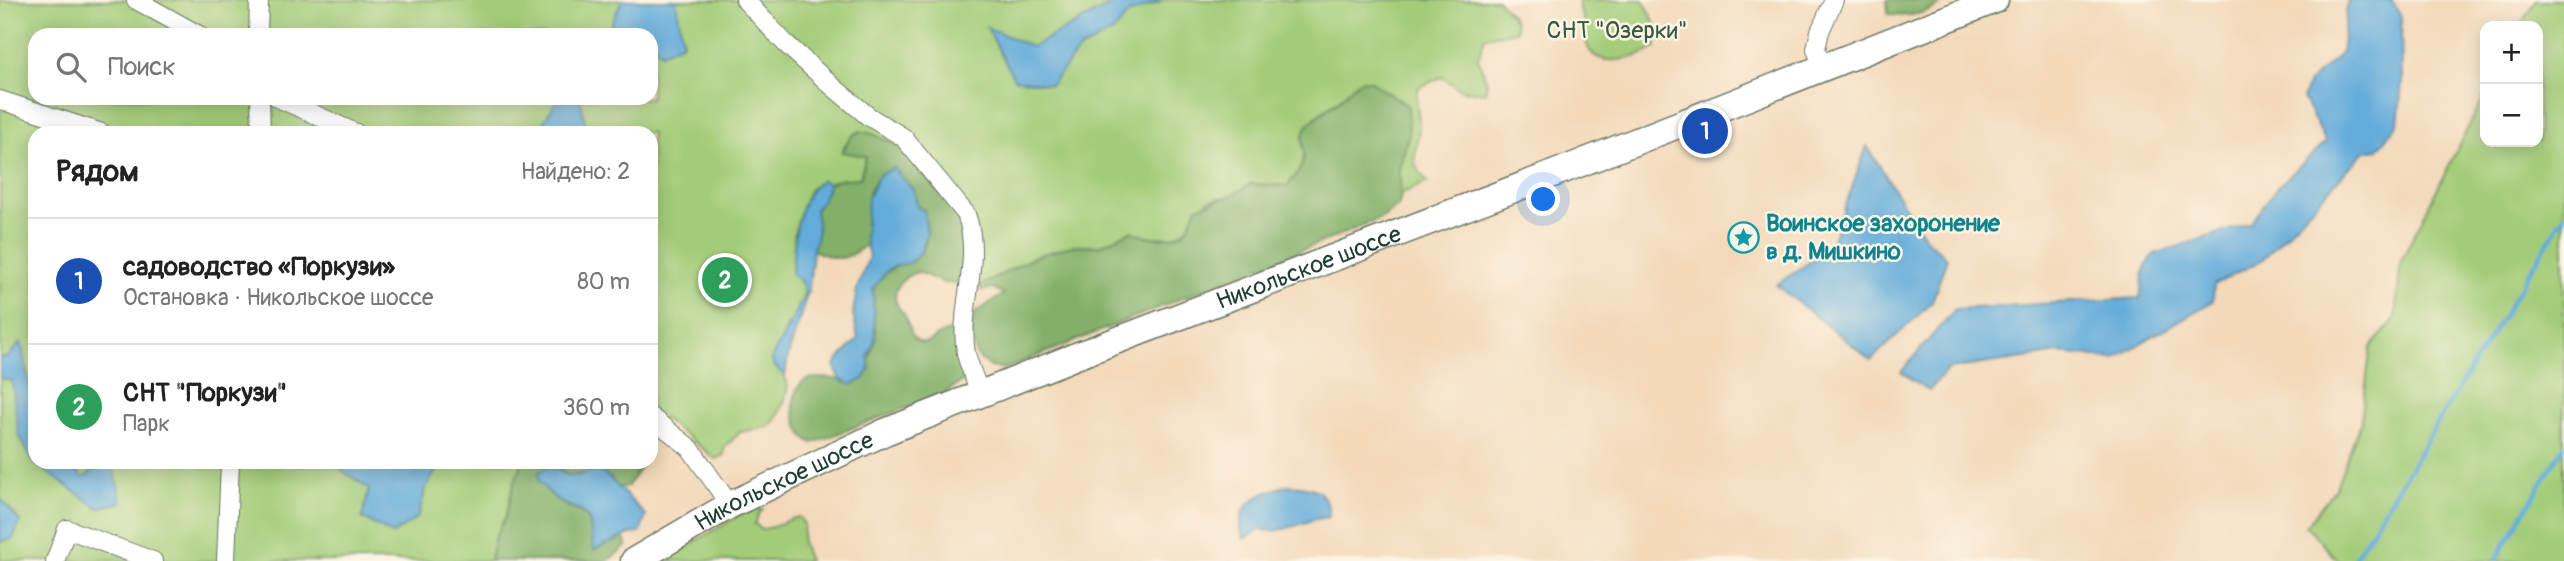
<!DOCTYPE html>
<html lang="ru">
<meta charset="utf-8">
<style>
:root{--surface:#fff;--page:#f6f6f6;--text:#222;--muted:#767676;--line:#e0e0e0;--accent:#c8321e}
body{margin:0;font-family:Pangolin,sans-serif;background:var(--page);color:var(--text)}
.controls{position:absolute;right:21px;top:21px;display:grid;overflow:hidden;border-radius:14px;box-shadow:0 4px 18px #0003}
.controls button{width:63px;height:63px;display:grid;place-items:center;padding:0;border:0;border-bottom:2px solid var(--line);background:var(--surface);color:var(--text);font:35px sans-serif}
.you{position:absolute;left:1544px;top:200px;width:24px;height:24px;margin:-18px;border:5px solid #fff;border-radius:50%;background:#1a73e8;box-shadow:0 0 0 10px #1a73e833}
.badge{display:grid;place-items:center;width:46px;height:46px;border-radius:50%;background:var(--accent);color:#fff;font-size:23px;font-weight:700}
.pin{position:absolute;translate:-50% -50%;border:4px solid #fff;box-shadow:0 2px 7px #0006}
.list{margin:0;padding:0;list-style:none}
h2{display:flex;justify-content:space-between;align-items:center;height:91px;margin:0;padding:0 28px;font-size:30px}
h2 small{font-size:23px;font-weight:400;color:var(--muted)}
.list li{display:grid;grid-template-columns:46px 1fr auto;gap:21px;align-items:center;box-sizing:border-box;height:126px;padding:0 28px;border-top:2px solid var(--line)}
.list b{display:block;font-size:26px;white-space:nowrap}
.list p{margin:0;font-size:23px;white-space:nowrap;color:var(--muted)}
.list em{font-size:23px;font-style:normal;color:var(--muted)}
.icon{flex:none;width:38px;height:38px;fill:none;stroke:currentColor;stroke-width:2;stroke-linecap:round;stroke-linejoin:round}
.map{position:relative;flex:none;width:2564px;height:561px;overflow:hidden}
.search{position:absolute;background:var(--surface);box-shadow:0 4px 18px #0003;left:28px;top:28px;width:630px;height:77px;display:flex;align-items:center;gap:18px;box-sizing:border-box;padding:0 24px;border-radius:21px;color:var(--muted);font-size:26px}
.panel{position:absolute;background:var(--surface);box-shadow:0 4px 18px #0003;left:28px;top:126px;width:630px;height:343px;border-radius:21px}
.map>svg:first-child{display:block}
.green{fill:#a3cc78;stroke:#618456;stroke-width:2;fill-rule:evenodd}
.forest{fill:#82b068;stroke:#50764e;stroke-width:2}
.water{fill:#62abda;stroke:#407487;stroke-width:2}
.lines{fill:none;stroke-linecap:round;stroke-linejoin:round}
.stream{stroke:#62abda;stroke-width:4.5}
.street-casing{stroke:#697463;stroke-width:20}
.secondary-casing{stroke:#697463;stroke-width:29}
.street{stroke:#fff;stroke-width:18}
.secondary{stroke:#fff;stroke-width:26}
.labels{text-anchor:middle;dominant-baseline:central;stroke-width:5;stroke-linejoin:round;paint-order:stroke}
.park-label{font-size:24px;fill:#395a42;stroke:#fcf5e5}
.culture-label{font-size:24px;font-weight:bold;fill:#0d838f;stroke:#fcf5e5;text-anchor:start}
.street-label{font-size:24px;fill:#1f3d34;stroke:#fcf5e5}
</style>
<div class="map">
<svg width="2564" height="561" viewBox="0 0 2564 561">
<rect width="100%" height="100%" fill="#fcf5e5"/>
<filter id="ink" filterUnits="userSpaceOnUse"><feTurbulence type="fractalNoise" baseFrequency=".0143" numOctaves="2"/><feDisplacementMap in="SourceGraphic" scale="14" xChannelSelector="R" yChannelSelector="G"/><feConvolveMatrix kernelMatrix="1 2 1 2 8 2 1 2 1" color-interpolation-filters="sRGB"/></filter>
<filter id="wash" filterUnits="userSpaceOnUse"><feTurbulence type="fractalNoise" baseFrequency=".00686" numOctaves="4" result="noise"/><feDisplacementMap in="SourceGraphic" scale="28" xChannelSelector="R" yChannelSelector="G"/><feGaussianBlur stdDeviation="1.57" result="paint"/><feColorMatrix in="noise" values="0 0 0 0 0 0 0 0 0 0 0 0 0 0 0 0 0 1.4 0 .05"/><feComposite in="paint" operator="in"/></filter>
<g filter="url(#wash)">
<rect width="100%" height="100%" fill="#f3d9ba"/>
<!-- green -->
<g class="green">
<path d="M0 0H1498C1505 10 1518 18 1516 31L1485 37 1478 58 1487 82 1485 93 1461 90 1442 77 1419 87C1414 107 1419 108 1419 125 1419 150 1405 162 1428 182L1401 194 1399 169 1409 133 1400 99 1380 90 1372 81C1351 92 1310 113 1303 136 1302 141 1304 148 1304 153 1305 168 1296 176 1287 186L1251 184 1232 195 1208 201 1186 230 1171 238 1142 236 1131 231 1099 246 1075 245 1036 256 978 287 960 284 962 278 941 194 900 147 879 137 855 133 844 146 842 152 866 156 860 178 833 181 829 184 822 180 809 190 794 233 795 252 805 293 793 321 787 326 781 344 775 352 773 365C777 369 783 372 785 377 793 389 778 420 768 427L740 432 724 448V455L716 459 663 418 651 439V133H35V462H523L514 483 506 515 494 540 490 561H0ZM35 35H651V98H35Z"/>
<path d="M1579 0H1644L1654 22 1656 47C1641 58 1600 69 1589 49 1584 41 1586 31 1584 21 1582 13 1578 9 1579 0Z"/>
<polygon points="2536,0 2564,0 2564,561 2338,561 2306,526 2336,487 2361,421 2371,347 2395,319 2401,261 2485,94 2485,142 2538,142 2538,26 2521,26"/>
<path d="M763 509 758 516 755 524 761 529C776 529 785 519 799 517L804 524 802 542 809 561H661L744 513Z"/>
</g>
<!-- forest -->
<g class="forest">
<path d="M1887 0H1945C1931 14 1906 18 1888 14Z"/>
<path d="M1361 80 1372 81C1383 93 1398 96 1408 107L1409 133 1399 169 1401 194 1399 205 1382 218 1005 369 990 367 976 355 971 325 976 312 1004 294 993 288 982 291 978 287 1036 256 1075 245 1099 246 1131 231C1146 237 1175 244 1187 228 1191 223 1194 213 1197 207L1232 195 1251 184 1287 186C1296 176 1304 168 1304 154 1304 149 1302 142 1303 137 1306 119 1325 113 1336 103 1345 95 1350 87 1361 80Z"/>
<path d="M860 131 873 134 900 147 964 222 960 284 944 283 918 272C904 275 890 289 897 305 899 310 904 312 906 318 909 327 910 338 920 342 931 347 940 327 956 332 960 340 960 367 964 380L945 393 813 443C793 435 786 390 806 380 815 376 830 379 840 379L845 383 869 369C867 356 873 351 875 339 878 324 867 305 873 291 886 258 913 271 924 247 929 236 925 221 924 210L918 208 914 191 894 168 879 175 869 191 866 245C843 262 839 261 813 250L818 231 815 209C823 201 825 187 830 183 835 178 852 179 860 178L866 156 842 152 851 137Z"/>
<path d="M523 462H644L627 487H615L611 478 591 473 568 475 559 469 540 482C547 489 553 498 561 503 582 515 591 510 592 540L613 543 623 537 627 546 607 561H490L494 540 506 516 514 483Z"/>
</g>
<!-- water -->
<g class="water">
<polygon points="622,0 676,0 683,43 661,53 651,42 651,35 644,35 639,30 634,35 611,35 609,29"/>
<polygon points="1120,0 1162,1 1128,14 1114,31 1079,50 1051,85 1014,79 987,27 1032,47"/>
<polygon points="2348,0 2391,0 2401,16 2402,84 2398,124 2378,149 2365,151 2262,260 2214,285 2213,301 2114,359 2059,353 1948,369 1929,391 1901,372 1955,309 2140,298 2144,270 2154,254 2251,223 2277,187 2326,142 2303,99 2309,82 2341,53"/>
<polygon points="558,98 580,98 587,133 537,133"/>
<polygon points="1867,146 1925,238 1947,258 1932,302 1871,360 1776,285 1830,248"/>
<polygon points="894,168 914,191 918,208 924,210 927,234 921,252 911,262 892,267 887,271 873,289 875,340 868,356 870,369 864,379 852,385 840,379 835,367 837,361 858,339 853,313 857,289 869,257 865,239 868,197 879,175"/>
<path d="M822 180 829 184 822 201 815 209 818 231 813 250 809 288 788 356 785 376 773 365 772 357C784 335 795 316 805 293L801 282 792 274C793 246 796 196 822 180Z"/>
<polygon points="21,342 31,394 35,401 35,462 69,462 83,478 105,462 112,462 122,502 98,508 33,462 19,435 12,381 0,378 0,357 7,358"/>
<polygon points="303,462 442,462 426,487 418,517 393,534 362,518 369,489 330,462 297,465"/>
<path d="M548 467C557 468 561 473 568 475 579 478 591 469 602 472 606 473 640 510 646 516L640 533 630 534 594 550 589 519 582 511 562 503 553 496 539 482 538 472Z"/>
<path d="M1288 485C1314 486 1328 490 1329 517L1316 519 1278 531 1260 530 1244 539C1231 504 1261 493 1288 485Z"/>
<polygon points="0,498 20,521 13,539 0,542"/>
</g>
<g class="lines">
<!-- stream -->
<g class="stream">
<polyline points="2496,559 2564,446"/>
<polyline points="2353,561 2564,216"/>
</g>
</g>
</g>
<g filter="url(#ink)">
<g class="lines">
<defs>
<g id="street">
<polyline points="136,0 199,35"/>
<path d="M745 0 785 43 832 86 868 116 903 137 966 214C983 260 958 307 966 353 969 367 976 381 980 395"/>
<polyline points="258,35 259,0"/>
<polyline points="1822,66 1816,49 1820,31 1834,0"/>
<polyline points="260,98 261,133"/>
<polyline points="278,98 356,133"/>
<polyline points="0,100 102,133"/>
<polyline points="651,417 690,448 730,505"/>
<polyline points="55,561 67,529 153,561"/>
<polyline points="226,561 230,462"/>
</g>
<g id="secondary">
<path id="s1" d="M634 561 730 505 885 432 1076 356 1548 176 1995 0"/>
</g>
</defs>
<!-- street casing -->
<use href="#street" class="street-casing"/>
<!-- secondary casing -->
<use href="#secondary" class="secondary-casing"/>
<!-- street -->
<use href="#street" class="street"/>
<!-- secondary -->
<use href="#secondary" class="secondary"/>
</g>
</g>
<!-- icons -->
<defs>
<symbol id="sight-ring" viewBox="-11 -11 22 22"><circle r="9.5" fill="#fcf5e5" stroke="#0f9aa8" stroke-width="1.5"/><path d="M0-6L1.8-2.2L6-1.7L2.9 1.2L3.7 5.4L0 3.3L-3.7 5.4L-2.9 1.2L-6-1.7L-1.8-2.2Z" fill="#0f9aa8"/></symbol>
</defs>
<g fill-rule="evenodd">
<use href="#sight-ring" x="1726" y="220" width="35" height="35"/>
</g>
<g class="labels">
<!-- park labels -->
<g class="park-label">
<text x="1617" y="30">СНТ "Озерки"</text>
</g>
<!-- culture labels -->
<g class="culture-label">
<text x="1766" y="223">Воинское захоронение<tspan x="1766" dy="28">в д. Мишкино</tspan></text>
</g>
<!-- street labels -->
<g class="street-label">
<text stroke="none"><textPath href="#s1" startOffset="737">Никольское шоссе</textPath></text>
<text stroke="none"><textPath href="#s1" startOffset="170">Никольское шоссе</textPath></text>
</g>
</g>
</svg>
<div class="controls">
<button>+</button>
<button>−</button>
</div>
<div class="you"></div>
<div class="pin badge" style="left:1705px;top:131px;background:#1a4fb4">1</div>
<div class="pin badge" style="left:725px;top:280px;background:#2e9e5b">2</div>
<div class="search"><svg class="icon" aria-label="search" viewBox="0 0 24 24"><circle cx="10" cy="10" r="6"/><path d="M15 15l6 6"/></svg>Поиск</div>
<section class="panel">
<h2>Рядом<small>Найдено: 2</small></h2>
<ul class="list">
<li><span class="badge" style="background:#1a4fb4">1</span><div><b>садоводство «Поркузи»</b><p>Остановка · Никольское шоссе</p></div><em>80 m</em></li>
<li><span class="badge" style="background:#2e9e5b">2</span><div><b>СНТ &quot;Поркузи&quot;</b><p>Парк</p></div><em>360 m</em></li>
</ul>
</section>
</div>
